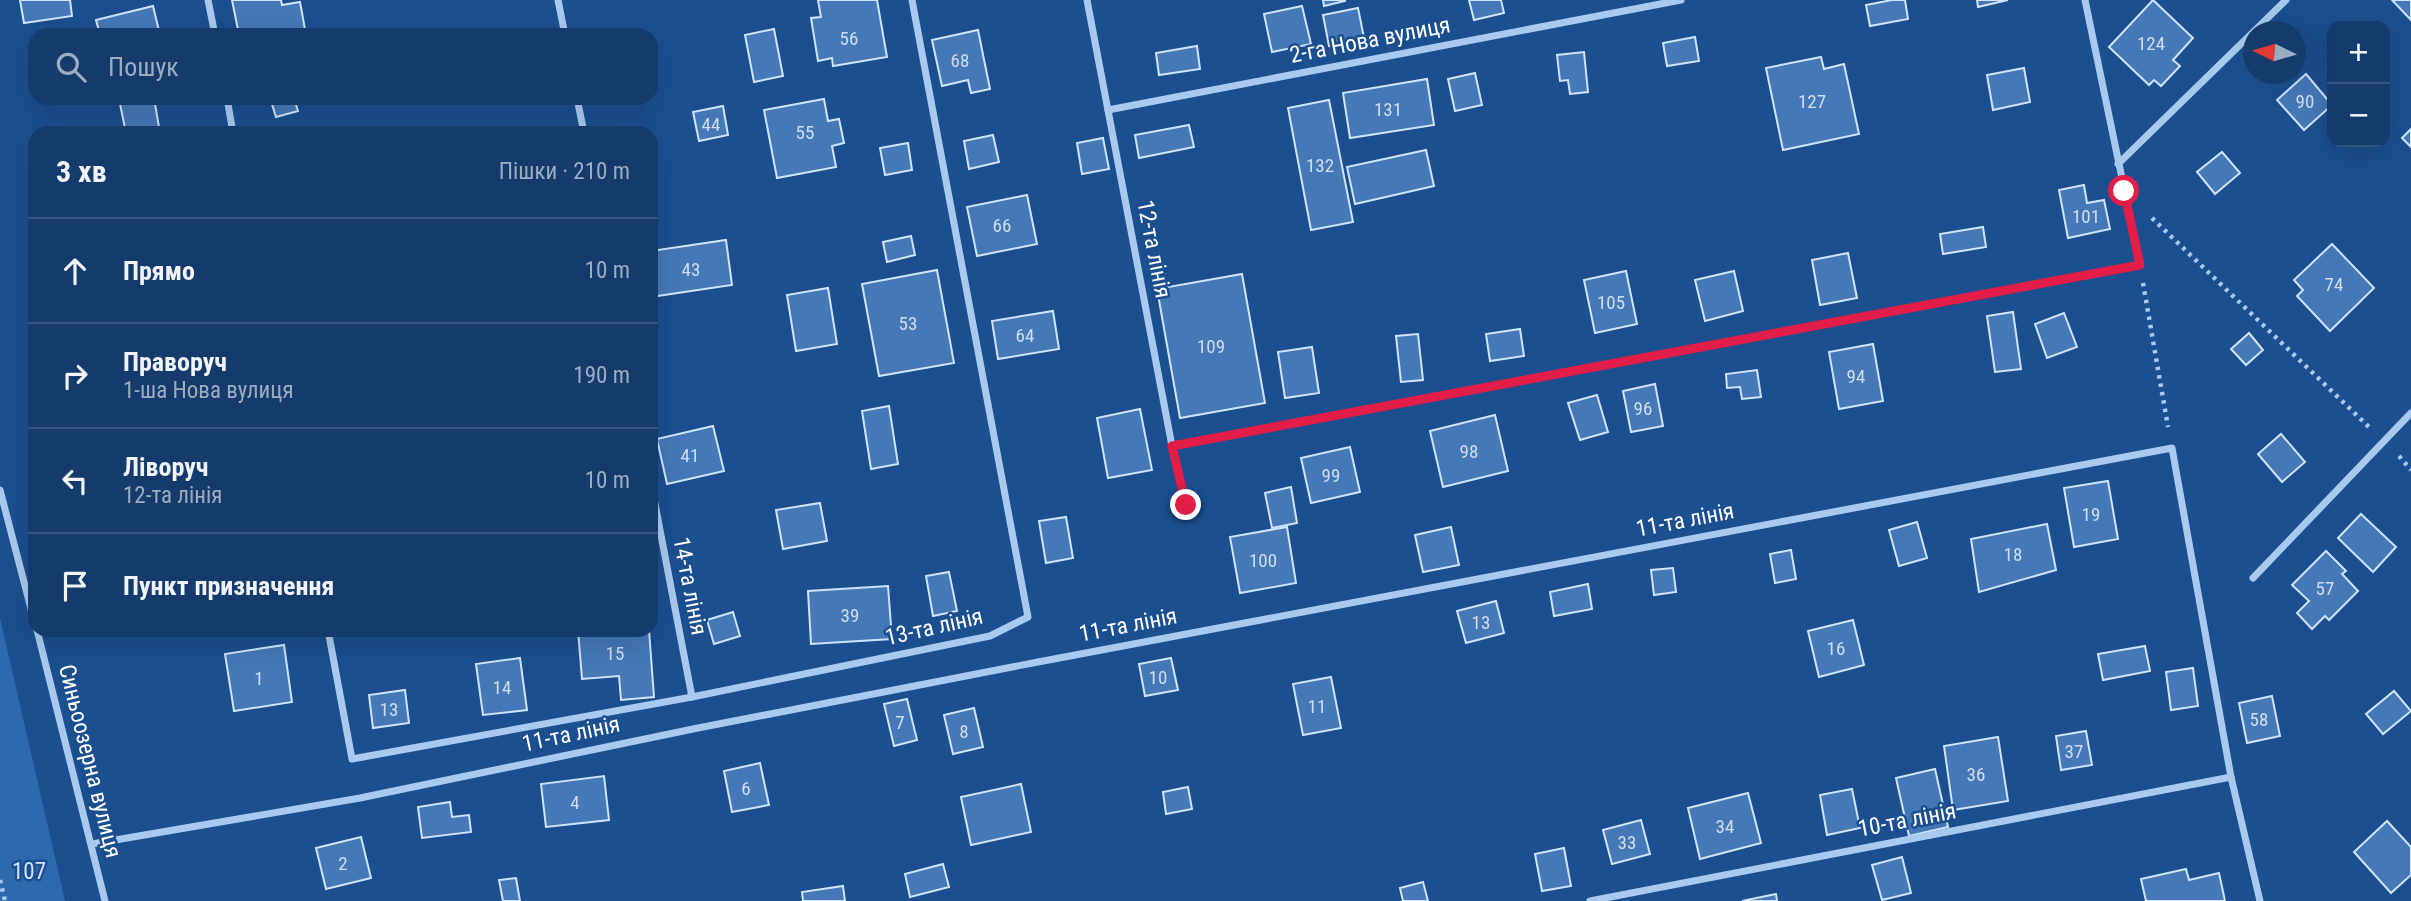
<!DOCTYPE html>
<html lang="uk">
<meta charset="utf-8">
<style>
:root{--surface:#143b6b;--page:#1d4271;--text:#f1f3f6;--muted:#9dadc1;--line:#33557e}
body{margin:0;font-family:"Roboto Condensed",sans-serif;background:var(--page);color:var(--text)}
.controls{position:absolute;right:21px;top:21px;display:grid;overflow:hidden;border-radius:14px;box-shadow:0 7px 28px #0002}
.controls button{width:63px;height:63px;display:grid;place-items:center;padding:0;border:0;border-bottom:2px solid var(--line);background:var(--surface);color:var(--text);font:35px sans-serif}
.compass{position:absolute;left:2243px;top:21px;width:63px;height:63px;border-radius:50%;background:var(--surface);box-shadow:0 7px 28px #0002;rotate:275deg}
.stop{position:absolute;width:21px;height:21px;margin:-16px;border:5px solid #e11d48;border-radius:50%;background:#fff}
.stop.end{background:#e11d48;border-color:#fff;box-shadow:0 2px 7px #0008}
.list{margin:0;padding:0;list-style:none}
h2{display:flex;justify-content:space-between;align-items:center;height:91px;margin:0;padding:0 28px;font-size:30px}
h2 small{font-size:23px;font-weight:400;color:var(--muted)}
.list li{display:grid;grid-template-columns:46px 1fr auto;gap:21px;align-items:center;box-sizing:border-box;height:105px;padding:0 28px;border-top:2px solid var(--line)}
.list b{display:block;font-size:26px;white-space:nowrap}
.list p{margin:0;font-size:23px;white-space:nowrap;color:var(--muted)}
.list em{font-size:23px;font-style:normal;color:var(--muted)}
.icon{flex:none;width:38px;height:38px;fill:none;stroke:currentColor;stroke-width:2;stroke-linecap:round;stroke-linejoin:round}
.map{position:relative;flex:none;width:2411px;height:901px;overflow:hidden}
.search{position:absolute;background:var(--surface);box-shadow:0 7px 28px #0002;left:28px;top:28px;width:630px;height:77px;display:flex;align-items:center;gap:18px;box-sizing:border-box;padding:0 24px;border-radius:21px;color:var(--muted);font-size:26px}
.panel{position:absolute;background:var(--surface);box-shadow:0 7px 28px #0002;left:28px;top:126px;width:630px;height:511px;border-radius:21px}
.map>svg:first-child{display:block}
.green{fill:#2e69ad}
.building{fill:#4478b7;stroke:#cfe3fa;stroke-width:2}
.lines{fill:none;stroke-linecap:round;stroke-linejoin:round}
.path{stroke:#a9c9ee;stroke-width:4.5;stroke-dasharray:3.5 5;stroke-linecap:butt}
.minor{stroke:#a9c9ee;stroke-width:7}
.route{stroke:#e11d48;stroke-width:9}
.labels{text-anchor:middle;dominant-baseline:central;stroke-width:5;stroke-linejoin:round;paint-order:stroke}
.number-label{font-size:19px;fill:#d0dded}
.street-label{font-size:23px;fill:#fff;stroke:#1b4f8f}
.park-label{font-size:23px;fill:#cfe3fa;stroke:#1b4f8f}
</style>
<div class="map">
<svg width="2411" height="901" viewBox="0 0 2411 901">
<rect width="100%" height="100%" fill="#1b4f8f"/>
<!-- green -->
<polygon class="green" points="0,618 65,901 0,901"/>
<!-- building -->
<g class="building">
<polygon points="20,0 70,0 72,16 24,23"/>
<polygon points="232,0 281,0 282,5 300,2 306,35 239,35"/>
<polygon points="818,0 877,0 887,57 833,66 832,58 818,61 811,18 821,17"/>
<polygon points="1323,0 1345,0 1345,1 1324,6"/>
<polygon points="1469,0 1501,0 1504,13 1474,20"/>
<polygon points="1892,0 1905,0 1908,19 1870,26 1866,5"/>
<polygon points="1977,0 2008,0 1978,7"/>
<polygon points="2153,0 2193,38 2173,60 2180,66 2161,86 2154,80 2149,85 2109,47"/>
<polygon points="2392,0 2411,0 2411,20"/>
<polygon points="153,6 160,35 100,35 96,20"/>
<polygon points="1302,6 1311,44 1272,52 1264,14"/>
<polygon points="1358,8 1364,38 1329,46 1323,15"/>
<polygon points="774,29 783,76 754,82 745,35"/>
<polygon points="978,30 990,89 971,93 968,80 942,86 932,40"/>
<polygon points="1695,37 1699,61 1667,66 1663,43"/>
<polygon points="1197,46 1200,69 1159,75 1156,53"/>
<polygon points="1584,52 1588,92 1570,94 1568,80 1560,81 1557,55"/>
<polygon points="1821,57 1824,69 1844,64 1859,134 1783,150 1766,68"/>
<polygon points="2024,68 2030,102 1993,110 1987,75"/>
<polygon points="1475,73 1482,105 1455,111 1448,79"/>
<polygon points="2306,74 2332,105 2304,130 2277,100"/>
<polygon points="1427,79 1434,125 1350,138 1343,93"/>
<polygon points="154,98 160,133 126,133 120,104"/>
<polygon points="270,98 294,98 298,111 276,117"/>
<polygon points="824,99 828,121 839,119 844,143 832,146 836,167 777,178 764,110"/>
<polygon points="1329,100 1353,222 1311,230 1288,108"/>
<polygon points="723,106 728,135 699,141 693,112"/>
<polygon points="1189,125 1194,147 1139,158 1135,135"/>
<polygon points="2411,129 2411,147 2402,138"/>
<polygon points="993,135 999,162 969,169 964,141"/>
<polygon points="1103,138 1109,169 1082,174 1077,143"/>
<polygon points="908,143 912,170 885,175 880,148"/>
<polygon points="1426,150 1434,186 1355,204 1347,167"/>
<polygon points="2222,152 2240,173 2215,194 2197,172"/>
<polygon points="2084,185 2087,203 2104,200 2110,229 2068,238 2059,190"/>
<polygon points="1027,195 1037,244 977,256 967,207"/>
<polygon points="1983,227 1986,247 1943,254 1940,234"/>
<polygon points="911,236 915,255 887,262 883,242"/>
<polygon points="726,240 732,285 657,296 651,251"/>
<polygon points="2332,244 2374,288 2330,331 2297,296 2303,290 2294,280"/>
<polygon points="1848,253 1857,298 1820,305 1812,260"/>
<polygon points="937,270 954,363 879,376 862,284"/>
<polygon points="1626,271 1637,324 1595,333 1584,280"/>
<polygon points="1734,271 1743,311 1705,321 1695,280"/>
<polygon points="1242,274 1265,403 1180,418 1157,289"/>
<polygon points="828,288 837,344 796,351 787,295"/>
<polygon points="1053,311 1059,349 998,359 992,321"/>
<polygon points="2013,312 2021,369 1995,372 1987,316"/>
<polygon points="2064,313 2077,347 2047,358 2035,324"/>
<polygon points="1520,329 1524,356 1490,361 1486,334"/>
<polygon points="2249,333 2263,350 2246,365 2231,349"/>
<polygon points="1418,334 1423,380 1401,382 1396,336"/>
<polygon points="1873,344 1883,401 1839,409 1829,352"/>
<polygon points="1312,347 1319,393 1285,398 1278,352"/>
<polygon points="1757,370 1761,397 1742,399 1740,387 1727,388 1726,374"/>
<polygon points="1655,384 1663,426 1631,432 1623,391"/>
<polygon points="1597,395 1608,432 1580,440 1568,403"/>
<polygon points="889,406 898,464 871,469 862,411"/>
<polygon points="1140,409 1152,470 1108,478 1097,418"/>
<polygon points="1495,415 1508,471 1443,487 1430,431"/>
<polygon points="713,426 724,471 667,484 657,439"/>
<polygon points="2281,434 2305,462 2282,482 2258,454"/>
<polygon points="1350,447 1360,492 1311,503 1301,458"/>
<polygon points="2108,481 2118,539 2074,547 2064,488"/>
<polygon points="1291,487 1297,523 1272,528 1265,493"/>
<polygon points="820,503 827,541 783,549 776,510"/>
<polygon points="2361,514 2396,547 2373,572 2338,538"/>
<polygon points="1066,517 1073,558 1046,563 1039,521"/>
<polygon points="1917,522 1927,558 1899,566 1889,530"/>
<polygon points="2047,524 2056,570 1979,592 1971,539"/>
<polygon points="1287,527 1296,583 1240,593 1230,537"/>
<polygon points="1451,527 1459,565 1423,572 1415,535"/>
<polygon points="1791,550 1796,579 1775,583 1770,554"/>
<polygon points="2326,551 2346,571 2342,574 2358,591 2329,620 2325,616 2312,629 2297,613 2309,601 2292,585"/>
<polygon points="1673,568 1676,592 1654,595 1651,570"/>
<polygon points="949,572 957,611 933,616 926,576"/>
<polygon points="1588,584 1592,609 1554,616 1550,592"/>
<polygon points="888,586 892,639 811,644 808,591"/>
<polygon points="1496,601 1504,633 1466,643 1457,611"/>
<polygon points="733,612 740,636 714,644 707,620"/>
<polygon points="1853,620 1864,665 1819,677 1808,631"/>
<polygon points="578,630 649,630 654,697 621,700 619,676 582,679"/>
<polygon points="284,645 292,702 234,711 225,654"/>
<polygon points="2145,646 2150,671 2103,680 2098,654"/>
<polygon points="520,658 527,710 483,715 476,664"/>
<polygon points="1171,658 1178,690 1145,696 1139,664"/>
<polygon points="2193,668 2198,706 2171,710 2166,672"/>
<polygon points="1331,677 1341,728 1303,735 1293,684"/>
<polygon points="405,690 409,723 373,728 369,695"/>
<polygon points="2394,691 2411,711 2383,734 2366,714"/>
<polygon points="2272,696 2280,736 2247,743 2239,703"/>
<polygon points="907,699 917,740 894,746 884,704"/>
<polygon points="974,708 983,747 953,754 944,715"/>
<polygon points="2086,731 2092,765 2061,770 2056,736"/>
<polygon points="1998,737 2008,801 1953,810 1944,746"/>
<polygon points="760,763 769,805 732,812 724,771"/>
<polygon points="1935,769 1948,827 1909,836 1896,778"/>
<polygon points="604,776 609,820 546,827 541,784"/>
<polygon points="1021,784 1031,832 971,845 961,797"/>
<polygon points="1188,787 1192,809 1166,814 1163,792"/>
<polygon points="1852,789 1860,828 1827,835 1820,795"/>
<polygon points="1748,793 1761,843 1700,859 1688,808"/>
<polygon points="450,802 452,817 469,815 471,832 422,838 418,807"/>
<polygon points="1641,820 1650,854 1612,864 1603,830"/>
<polygon points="2387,821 2411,847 2411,875 2391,893 2354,852"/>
<polygon points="361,837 371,878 326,889 316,848"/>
<polygon points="1564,848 1571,886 1542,891 1535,854"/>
<polygon points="1902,857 1911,893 1882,900 1872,865"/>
<polygon points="943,864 949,887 910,897 905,874"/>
<polygon points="2186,869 2189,880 2219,873 2225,901 2146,901 2141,879"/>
<polygon points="516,878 520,901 503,901 499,880"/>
<polygon points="1423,882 1428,901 1403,901 1400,888"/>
<polygon points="843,886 845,901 803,901 802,892"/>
<polygon points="1776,894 1777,901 1742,901"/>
</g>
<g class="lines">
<!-- path -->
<g class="path">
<polyline points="2152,218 2370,428"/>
<polyline points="2143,283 2168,427"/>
<polyline points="2399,456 2411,470"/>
<polyline points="0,880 5,901"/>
</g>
<!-- minor -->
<g class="minor">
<polyline points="208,0 215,35"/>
<polyline points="558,0 565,35"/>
<polyline points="1087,0 1172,446 1186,505"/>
<polyline points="227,98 233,133"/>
<polyline points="577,98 584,133"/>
<polyline points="1108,110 1681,0"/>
<polyline points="2118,164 2286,0"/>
<polyline points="1172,446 2140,265 2085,0"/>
<polyline points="651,483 692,697"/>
<polyline points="0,490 35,624"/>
<polyline points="2253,578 2411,413"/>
<polyline points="37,630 105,901"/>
<polyline points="328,630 352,759 692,697 990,636 1028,617 912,0"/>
<polyline points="92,844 360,798 698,728 1038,662 2172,448 2231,777 2260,901"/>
<polyline points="1590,901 2231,777"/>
</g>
</g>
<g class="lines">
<!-- route -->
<polyline class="route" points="1186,505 1172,446 2140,265 2124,191"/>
</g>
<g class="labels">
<!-- number labels -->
<g class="number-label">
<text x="849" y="38">56</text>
<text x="2151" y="43">124</text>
<text x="960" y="60">68</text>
<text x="1812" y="101">127</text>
<text x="2305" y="101">90</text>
<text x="1388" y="109">131</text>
<text x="711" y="124">44</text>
<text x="805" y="132">55</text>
<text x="1320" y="165">132</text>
<text x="2086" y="216">101</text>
<text x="1002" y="225">66</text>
<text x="691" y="269">43</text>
<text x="2334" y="284">74</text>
<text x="1611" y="302">105</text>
<text x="908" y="323">53</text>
<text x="1025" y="335">64</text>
<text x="1211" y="346">109</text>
<text x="1856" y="376">94</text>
<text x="1643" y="408">96</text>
<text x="1469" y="451">98</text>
<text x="690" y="455">41</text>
<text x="1331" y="475">99</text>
<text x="2091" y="514">19</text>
<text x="2013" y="554">18</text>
<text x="1263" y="560">100</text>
<text x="2325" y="588">57</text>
<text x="850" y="615">39</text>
<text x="1481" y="622">13</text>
<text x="1836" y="648">16</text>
<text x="615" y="653">15</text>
<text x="1158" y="677">10</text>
<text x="259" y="678">1</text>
<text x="502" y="687">14</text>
<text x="1317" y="706">11</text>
<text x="389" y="709">13</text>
<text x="2259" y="719">58</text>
<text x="900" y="722">7</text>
<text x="964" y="731">8</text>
<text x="2074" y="751">37</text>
<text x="1976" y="774">36</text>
<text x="746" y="788">6</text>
<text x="575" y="802">4</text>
<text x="1725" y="826">34</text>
<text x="1627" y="842">33</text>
<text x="343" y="863">2</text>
</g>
<!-- street labels -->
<g class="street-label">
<text transform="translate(1370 40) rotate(-11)">2-га Нова вулиця</text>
<text transform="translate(1154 249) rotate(79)">12-та лінія</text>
<text transform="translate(1685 520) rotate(-11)">11-та лінія</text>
<text transform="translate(690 586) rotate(79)">14-та лінія</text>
<text transform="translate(1128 625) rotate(-11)">11-та лінія</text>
<text transform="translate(934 627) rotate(-13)">13-та лінія</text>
<text transform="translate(571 734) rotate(-12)">11-та лінія</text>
<text transform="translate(90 761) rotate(76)">Синьоозерна вулиця</text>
<text transform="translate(1907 820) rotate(-11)">10-та лінія</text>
</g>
<!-- park labels -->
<g class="park-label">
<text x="29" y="871">107</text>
</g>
</g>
</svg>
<div class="controls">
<button>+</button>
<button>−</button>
</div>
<svg class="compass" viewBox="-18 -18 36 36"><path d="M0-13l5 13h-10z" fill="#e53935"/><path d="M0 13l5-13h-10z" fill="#9dadc1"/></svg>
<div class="stop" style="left:2124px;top:191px"></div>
<div class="stop end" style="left:1186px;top:505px"></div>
<div class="search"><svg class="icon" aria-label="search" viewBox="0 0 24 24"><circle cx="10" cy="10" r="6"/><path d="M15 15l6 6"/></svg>Пошук</div>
<section class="panel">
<h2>3 хв<small>Пішки · 210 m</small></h2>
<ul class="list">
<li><svg class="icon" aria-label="ahead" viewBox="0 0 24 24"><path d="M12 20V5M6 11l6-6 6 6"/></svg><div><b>Прямо</b></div><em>10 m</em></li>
<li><svg class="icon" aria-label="right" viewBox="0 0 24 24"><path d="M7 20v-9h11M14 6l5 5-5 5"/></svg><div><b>Праворуч</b><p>1-ша Нова вулиця</p></div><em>190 m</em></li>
<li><svg class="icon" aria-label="left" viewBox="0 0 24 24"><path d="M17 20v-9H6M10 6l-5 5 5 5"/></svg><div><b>Ліворуч</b><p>12-та лінія</p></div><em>10 m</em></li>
<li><svg class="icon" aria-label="arrive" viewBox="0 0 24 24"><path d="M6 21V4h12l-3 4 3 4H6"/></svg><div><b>Пункт призначення</b></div></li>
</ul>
</section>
</div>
